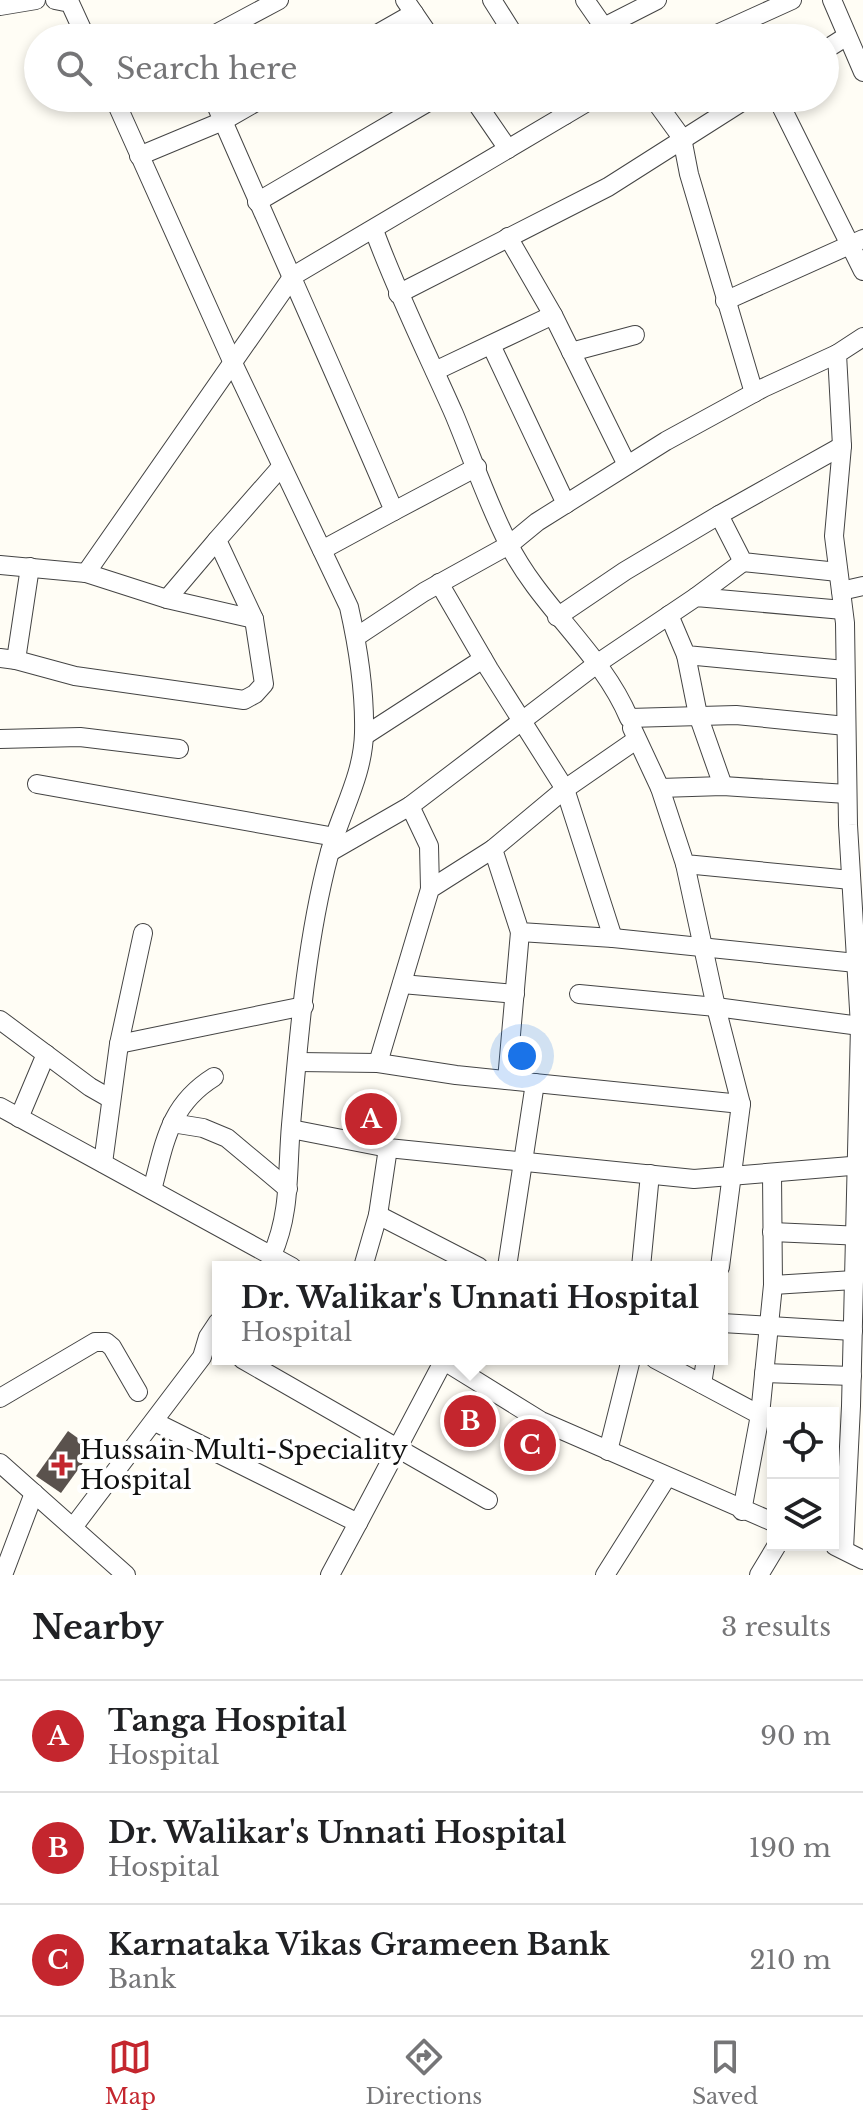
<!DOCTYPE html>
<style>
:root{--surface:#fff;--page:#f2f2f2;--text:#202124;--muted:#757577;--line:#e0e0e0;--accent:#c4262e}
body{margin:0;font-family:"Libre Baskerville",serif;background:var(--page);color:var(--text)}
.controls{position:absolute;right:24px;bottom:24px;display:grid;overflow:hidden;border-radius:0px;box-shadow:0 4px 12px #0003}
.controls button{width:72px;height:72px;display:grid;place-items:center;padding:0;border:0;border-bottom:2px solid var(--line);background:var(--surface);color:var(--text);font:40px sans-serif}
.you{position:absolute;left:522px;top:1056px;width:28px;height:28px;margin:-20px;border:6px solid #fff;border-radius:50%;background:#1a73e8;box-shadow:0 0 0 12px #1a73e833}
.badge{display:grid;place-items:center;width:52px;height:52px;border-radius:50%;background:var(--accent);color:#fff;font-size:26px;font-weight:700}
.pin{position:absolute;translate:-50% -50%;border:4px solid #fff;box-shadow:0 2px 8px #0006}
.popup{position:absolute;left:212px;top:1261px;width:516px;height:104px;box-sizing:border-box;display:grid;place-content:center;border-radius:0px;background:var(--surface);filter:drop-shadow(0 2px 6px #0005);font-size:26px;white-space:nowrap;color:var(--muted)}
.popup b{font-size:30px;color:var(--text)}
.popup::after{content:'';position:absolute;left:50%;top:100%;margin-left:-16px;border:16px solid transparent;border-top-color:var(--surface)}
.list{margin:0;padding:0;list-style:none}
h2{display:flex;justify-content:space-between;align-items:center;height:104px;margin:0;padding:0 32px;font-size:34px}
h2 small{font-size:26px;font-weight:400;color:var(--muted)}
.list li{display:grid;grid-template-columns:52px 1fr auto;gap:24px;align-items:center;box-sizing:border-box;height:112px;padding:0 32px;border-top:2px solid var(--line)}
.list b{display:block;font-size:30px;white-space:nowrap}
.list p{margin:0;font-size:26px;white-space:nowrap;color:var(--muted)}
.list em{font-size:26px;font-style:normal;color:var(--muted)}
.icon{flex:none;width:44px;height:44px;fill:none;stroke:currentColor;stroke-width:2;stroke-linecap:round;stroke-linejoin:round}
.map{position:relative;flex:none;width:863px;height:1575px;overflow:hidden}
.search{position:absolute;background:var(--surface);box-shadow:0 4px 12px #0003;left:24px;right:24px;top:24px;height:88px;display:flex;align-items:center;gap:20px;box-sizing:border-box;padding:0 28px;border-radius:44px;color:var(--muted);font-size:30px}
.sheet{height:440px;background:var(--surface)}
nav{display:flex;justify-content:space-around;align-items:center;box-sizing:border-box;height:112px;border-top:2px solid var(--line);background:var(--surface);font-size:22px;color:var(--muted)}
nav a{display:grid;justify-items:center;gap:4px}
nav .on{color:var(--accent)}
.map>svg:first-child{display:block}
.building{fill:#5a524d}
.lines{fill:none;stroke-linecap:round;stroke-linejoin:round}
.minor-casing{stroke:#444;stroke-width:20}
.minor{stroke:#fff;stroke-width:18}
.poi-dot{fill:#c4262e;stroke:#fff;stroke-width:3}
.labels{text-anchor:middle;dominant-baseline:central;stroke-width:8;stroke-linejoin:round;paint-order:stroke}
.poi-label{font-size:26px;fill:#111;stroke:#fff;text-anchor:start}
</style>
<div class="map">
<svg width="863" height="1575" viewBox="0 0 863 1575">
<rect width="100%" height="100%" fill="#fffdf5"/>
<!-- building -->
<g class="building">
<polygon points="360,1103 380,1105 377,1135 357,1133"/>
<polygon points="465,1407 485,1417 471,1445 451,1434"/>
<polygon points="68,1431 93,1449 61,1493 36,1476"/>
</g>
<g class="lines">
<defs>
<g id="minor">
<polyline points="55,0 70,3 86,38"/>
<polyline points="405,0 431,38"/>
<polyline points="492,0 516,38"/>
<polyline points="585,0 610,36"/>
<polyline points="832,0 863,72"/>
<polyline points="0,6 36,0"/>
<polyline points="604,27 657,0"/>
<polyline points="208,38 279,0"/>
<polyline points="370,38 414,13"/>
<polyline points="708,38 792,0"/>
<polyline points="825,50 847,36"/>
<path d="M114 98 232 361 349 607C358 647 365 691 364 733 363 777 340 813 329 855 306 942 299 1035 291 1125 287 1170 291 1213 272 1255"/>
<path d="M213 98C273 236 335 373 394 511L322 550"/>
<polyline points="473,98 508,149"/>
<polyline points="554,98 565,115"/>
<polyline points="653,98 682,138 689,174 754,393"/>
<polyline points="777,98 863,271"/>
<polyline points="139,156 223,121 263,98"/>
<polyline points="257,202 435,98"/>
<path d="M374 230C397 293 427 353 454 414 472 457 487 502 508 543 540 607 601 652 629 718L736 715 846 726"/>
<polyline points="508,237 553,315 627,465"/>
<polyline points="398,294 608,187 748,98"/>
<polyline points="725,301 863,239"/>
<polyline points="491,345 566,504"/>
<polyline points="571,352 635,335"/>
<polyline points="435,371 553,315"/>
<polyline points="394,511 477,467"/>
<polyline points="719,515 842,446"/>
<polyline points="0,565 86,573 167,599 254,619"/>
<polyline points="86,573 293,276 594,98"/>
<polyline points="439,583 489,669 565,789 613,938"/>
<polyline points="841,591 863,586"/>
<polyline points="696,597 743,562"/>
<polyline points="167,599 217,540"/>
<polyline points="669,615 686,655 845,670"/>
<polyline points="557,617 625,571 719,515 743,562 838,572"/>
<polyline points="356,637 424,592 509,545 537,522 666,441 763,388 837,354"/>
<polyline points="686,655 698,715 723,786"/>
<polyline points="0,658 16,660 75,676 244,700 255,694 264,684 254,619 217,540 281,467"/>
<polyline points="16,660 30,567"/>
<polyline points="632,728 660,788 685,864 851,880"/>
<polyline points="364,736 483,659"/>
<polyline points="0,739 80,737 179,749"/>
<polyline points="636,740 565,789 493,849 520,932 613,938 856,963"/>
<polyline points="37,784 335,837"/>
<polyline points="660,788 723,786 847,794"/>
<polyline points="410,806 598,663 696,597 843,610"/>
<polyline points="330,852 410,806 429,846 430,889"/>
<polyline points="685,864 716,1007 741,1104 720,1267"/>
<polyline points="402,984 515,994"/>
<polyline points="579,994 716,1007 860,1026"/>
<polyline points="0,1020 90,1087 111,1099"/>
<polyline points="119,1044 304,1006"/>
<polyline points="298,1062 378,1063 456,1075 741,1104"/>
<polyline points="378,1063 430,889 493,849"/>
<polyline points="507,1080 520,932"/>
<polyline points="0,1107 292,1267"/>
<polyline points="19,1118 46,1054"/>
<polyline points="172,1123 203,1128 227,1138 288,1189"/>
<polyline points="291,1129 388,1148 694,1179 863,1165"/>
<polyline points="103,1163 119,1044 143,933"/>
<path d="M152 1190C165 1142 169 1105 214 1077"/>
<polyline points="378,1215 479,1267"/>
<polyline points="772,1232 863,1236"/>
<polyline points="363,1267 378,1215 388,1148"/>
<polyline points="507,1267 535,1083"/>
<polyline points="641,1267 650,1174"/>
<polyline points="773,1285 854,1280"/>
<polyline points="722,1323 853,1331"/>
<polyline points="242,1359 488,1500"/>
<polyline points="441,1359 541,1421 773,1522"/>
<polyline points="655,1359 760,1415"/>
<polyline points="764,1373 852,1376"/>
<polyline points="702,1384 706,1359"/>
<polyline points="0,1398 95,1342 106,1342 112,1347 138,1392"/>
<polyline points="155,1422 358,1523 330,1575"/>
<polyline points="608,1451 631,1359"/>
<polyline points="0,1463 126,1575"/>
<polyline points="742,1511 760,1415 773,1285 772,1174"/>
<polyline points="358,1523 444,1360"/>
<polyline points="74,1526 202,1357 208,1337 218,1322"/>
<polyline points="835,1546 863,1560"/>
<polyline points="844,1549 851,1406 860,1026 848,825 845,623 834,536 842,446 837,354 863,337"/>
<polyline points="3,1575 34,1493"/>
<polyline points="605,1575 667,1477"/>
<polyline points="759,1575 777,1545"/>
</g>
</defs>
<!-- minor casing -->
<use href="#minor" class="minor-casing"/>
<!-- minor -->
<use href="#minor" class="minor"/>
</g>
<!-- markers -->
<path class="poi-dot" d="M58 1453h8v8h8v8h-8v8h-8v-8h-8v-8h8z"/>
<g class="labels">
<!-- poi labels -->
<g class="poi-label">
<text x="80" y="1450">Hussain Multi-Speciality<tspan x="80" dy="30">Hospital</tspan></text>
</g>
</g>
</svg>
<div class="controls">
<button><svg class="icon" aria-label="locate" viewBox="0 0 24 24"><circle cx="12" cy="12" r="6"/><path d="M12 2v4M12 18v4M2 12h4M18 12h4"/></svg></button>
<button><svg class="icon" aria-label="layers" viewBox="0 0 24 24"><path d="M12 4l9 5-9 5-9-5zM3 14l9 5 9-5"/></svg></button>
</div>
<div class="you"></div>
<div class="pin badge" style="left:371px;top:1119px">A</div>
<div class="pin badge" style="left:470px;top:1421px">B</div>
<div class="popup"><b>Dr. Walikar's Unnati Hospital</b>Hospital</div>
<div class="pin badge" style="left:530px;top:1445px">C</div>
<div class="search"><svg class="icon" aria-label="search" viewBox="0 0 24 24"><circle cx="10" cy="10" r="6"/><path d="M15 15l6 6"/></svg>Search here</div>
</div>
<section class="sheet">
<h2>Nearby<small>3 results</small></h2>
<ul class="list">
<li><span class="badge">A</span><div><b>Tanga Hospital</b><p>Hospital</p></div><em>90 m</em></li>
<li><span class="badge">B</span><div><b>Dr. Walikar's Unnati Hospital</b><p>Hospital</p></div><em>190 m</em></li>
<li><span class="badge">C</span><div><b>Karnataka Vikas Grameen Bank</b><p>Bank</p></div><em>210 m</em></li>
</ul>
</section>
<nav>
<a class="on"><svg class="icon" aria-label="map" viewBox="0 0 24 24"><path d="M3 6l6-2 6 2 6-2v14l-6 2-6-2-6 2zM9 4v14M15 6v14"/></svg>Map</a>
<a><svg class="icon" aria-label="directions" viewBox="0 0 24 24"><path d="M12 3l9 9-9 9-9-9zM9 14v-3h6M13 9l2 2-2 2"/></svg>Directions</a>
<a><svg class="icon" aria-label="saved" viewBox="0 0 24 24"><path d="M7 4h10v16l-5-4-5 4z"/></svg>Saved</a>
</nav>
